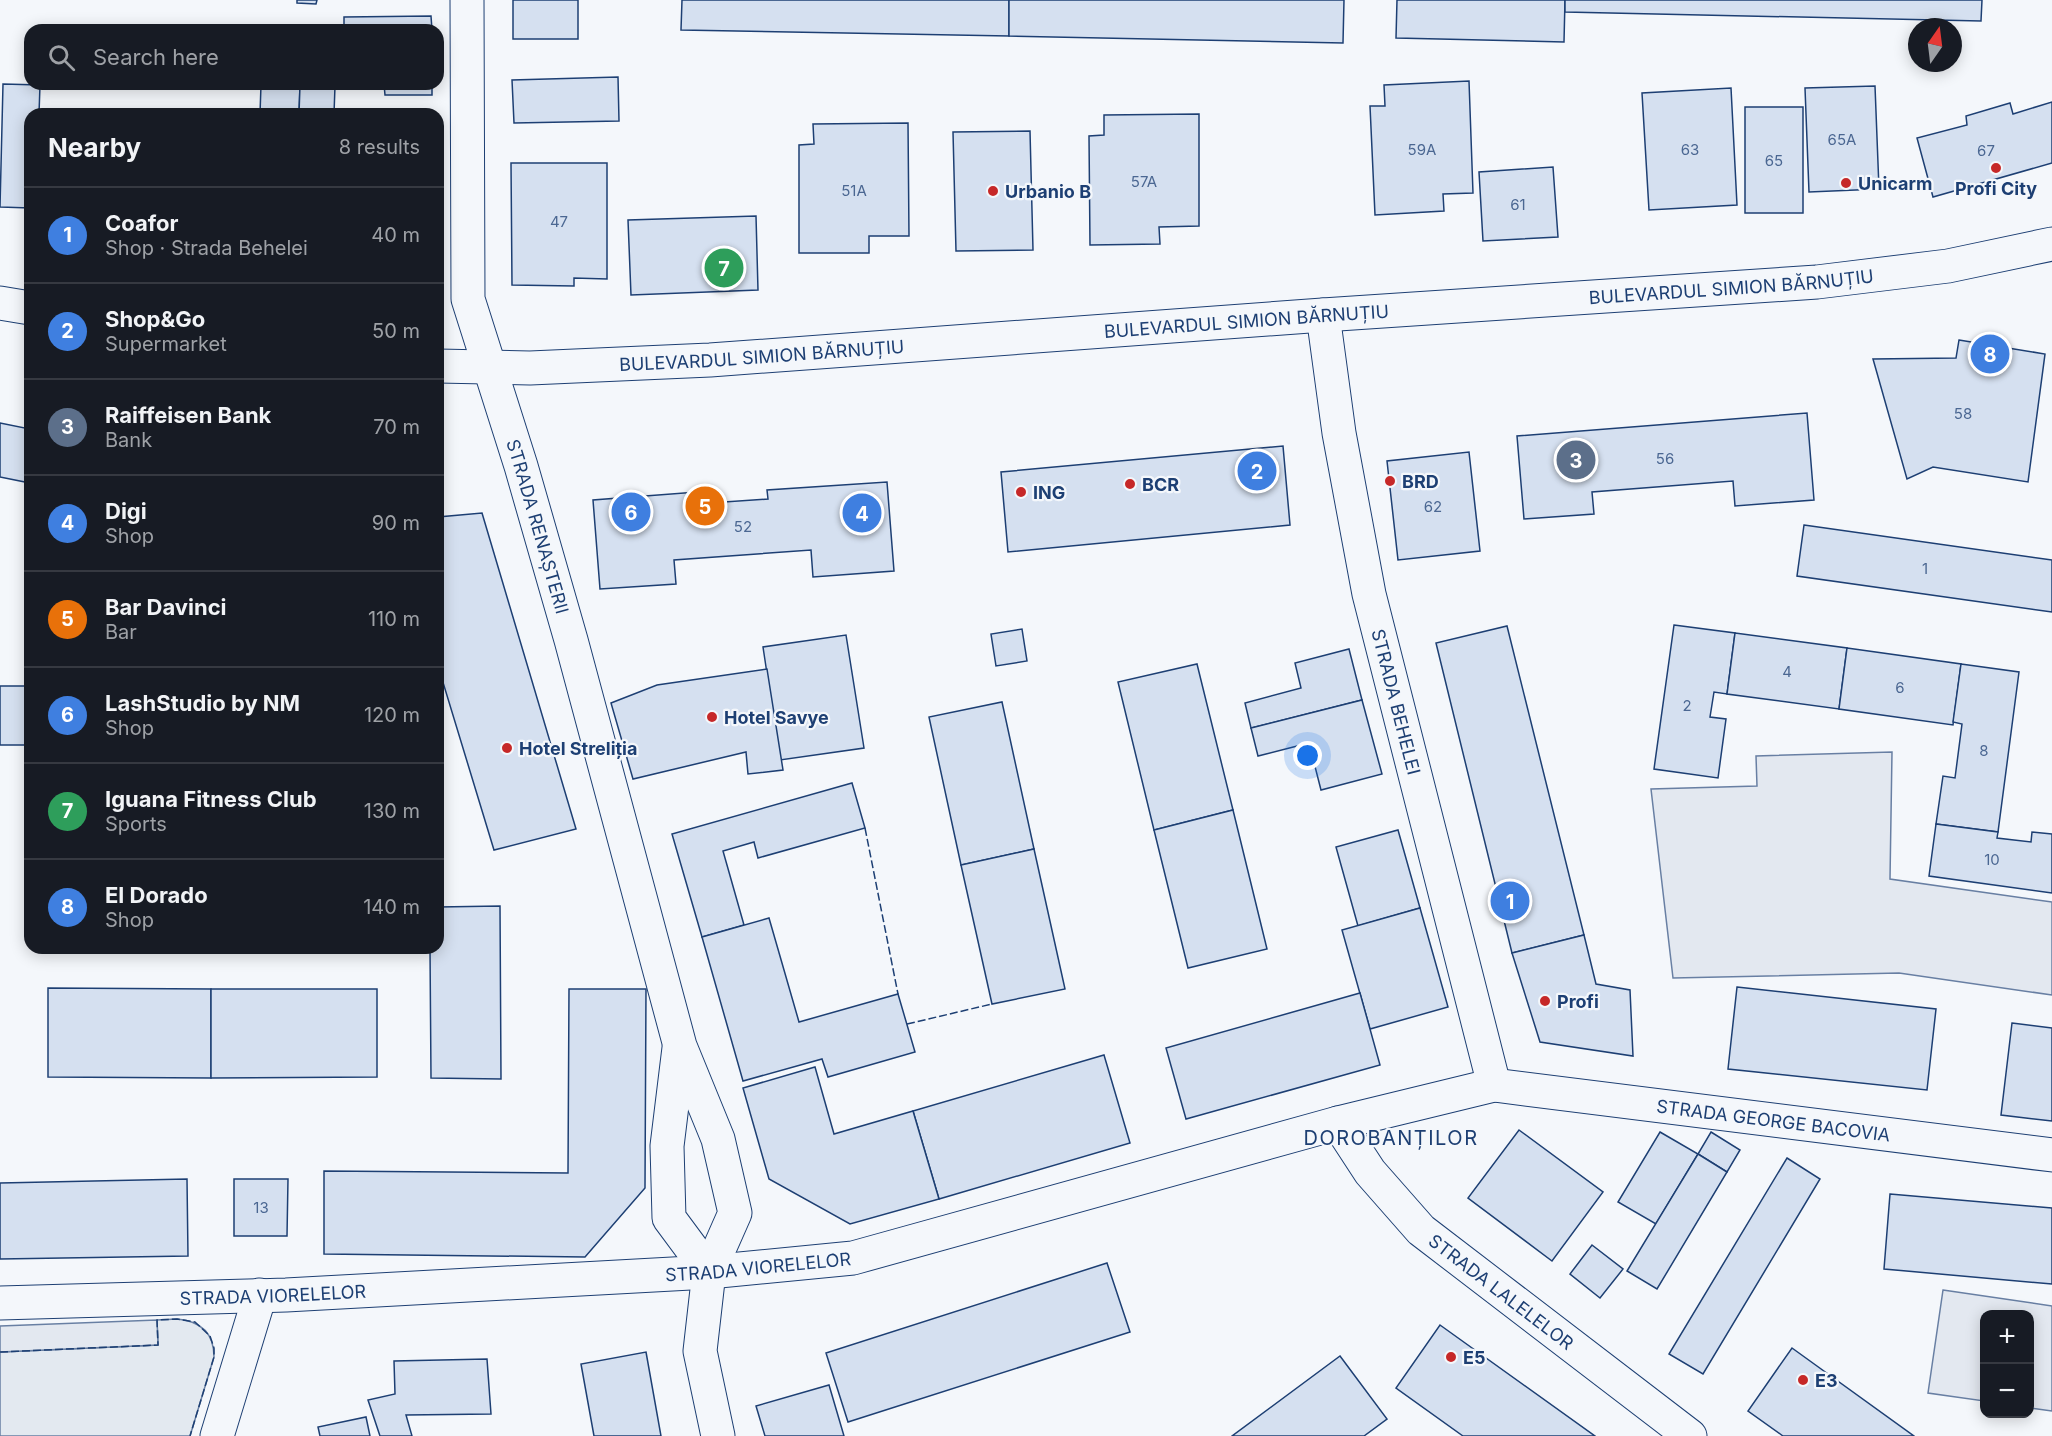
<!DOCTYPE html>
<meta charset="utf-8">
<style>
:root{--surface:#171b24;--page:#20242c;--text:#f1f3f6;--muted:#9ea1a6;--line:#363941;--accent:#d93025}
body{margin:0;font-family:Inter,sans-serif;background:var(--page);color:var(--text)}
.controls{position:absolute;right:18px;bottom:18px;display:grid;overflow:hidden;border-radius:12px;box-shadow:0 3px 15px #0003}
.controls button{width:54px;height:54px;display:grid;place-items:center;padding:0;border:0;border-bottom:2px solid var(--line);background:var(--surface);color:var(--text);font:30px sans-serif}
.compass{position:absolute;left:1908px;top:18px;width:54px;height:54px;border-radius:50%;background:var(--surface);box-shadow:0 3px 15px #0003;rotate:14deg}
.you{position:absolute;left:1308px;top:756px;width:21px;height:21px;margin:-15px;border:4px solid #fff;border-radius:50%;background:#1a73e8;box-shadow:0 0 0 9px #1a73e833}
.badge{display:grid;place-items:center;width:39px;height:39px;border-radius:50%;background:var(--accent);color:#fff;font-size:20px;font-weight:700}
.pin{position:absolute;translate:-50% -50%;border:3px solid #fff;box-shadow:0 2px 6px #0006}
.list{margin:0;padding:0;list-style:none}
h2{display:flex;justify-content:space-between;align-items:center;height:78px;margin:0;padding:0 24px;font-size:26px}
h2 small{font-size:20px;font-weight:400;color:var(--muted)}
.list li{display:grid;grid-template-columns:39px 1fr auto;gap:18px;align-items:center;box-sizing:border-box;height:96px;padding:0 24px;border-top:2px solid var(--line)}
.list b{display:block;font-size:22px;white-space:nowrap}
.list p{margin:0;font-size:20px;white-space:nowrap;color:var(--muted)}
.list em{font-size:20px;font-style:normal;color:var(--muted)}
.icon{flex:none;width:33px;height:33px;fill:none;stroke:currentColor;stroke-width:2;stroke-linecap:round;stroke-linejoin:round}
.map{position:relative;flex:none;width:2052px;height:1436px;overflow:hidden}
.search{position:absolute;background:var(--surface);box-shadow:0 3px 15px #0003;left:24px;top:24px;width:420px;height:66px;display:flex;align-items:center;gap:15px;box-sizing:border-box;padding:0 21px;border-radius:18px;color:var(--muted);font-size:22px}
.panel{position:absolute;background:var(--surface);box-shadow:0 3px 15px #0003;left:24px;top:108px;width:420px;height:846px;border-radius:18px}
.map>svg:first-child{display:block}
.green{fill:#e3e9f0;stroke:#687fa3;stroke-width:1.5}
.parking{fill:#e3e8f0;stroke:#687fa3;stroke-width:1.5}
.building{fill:#d5e0f0;stroke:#1d3f73;stroke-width:1.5}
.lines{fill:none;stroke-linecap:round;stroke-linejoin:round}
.street-casing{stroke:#1d3f73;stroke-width:35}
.primary-casing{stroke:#1d3f73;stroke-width:35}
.street{stroke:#f4f7fb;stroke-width:33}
.primary{stroke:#f4f7fb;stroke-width:33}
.fence{stroke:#1d3f73;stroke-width:1.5;stroke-dasharray:8 3;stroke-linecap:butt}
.poi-dot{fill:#c62828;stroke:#f4f7fb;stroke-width:2}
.labels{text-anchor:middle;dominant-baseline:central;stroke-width:4.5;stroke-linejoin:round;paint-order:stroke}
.number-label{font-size:15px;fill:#4b6792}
.poi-label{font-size:18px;font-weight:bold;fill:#1d3f73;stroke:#f4f7fb;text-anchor:start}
.street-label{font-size:18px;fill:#1d3f73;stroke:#f4f7fb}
.neighbourhood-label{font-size:20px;letter-spacing:1.5px;fill:#1d3f73;stroke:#f4f7fb}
</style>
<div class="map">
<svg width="2052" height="1436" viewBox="0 0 2052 1436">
<rect width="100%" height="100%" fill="#f4f7fb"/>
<!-- green -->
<path class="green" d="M177 1319C200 1321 214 1333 214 1357L190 1436H0V1352L158 1345 157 1320Z"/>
<!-- parking -->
<g class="parking">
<polygon points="1892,752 1890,879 2052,902 2052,995 1899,973 1673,978 1651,789 1757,786 1756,756"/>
<polygon points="1943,1290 2052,1306 2052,1411 2030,1408 2030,1314 1984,1314 1984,1401 1928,1393"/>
<polygon points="157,1320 158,1345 0,1352 0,1326"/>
</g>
<!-- building -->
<g class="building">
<polygon points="297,0 317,0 316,4 297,3"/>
<rect x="513" y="0" width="65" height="39"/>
<polygon points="682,0 1009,0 1009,36 681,30"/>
<polygon points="1009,0 1344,0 1343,43 1009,36"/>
<polygon points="1397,0 1565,0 1564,42 1396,38"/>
<polygon points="1565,0 1982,0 1981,21 1565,12"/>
<polygon points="431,16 432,30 344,30 344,17"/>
<polygon points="618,77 619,121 514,123 512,80"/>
<polygon points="1469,81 1473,193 1443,194 1444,211 1375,215 1370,106 1385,106 1384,85"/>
<polygon points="3,84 40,85 39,114 30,114 30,208 0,207"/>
<polygon points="384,84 432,84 432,95 385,95"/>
<polygon points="261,85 300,85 299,114 260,114"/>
<polygon points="300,85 335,86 334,114 299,114"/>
<polygon points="1875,86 1879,189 1809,192 1805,88"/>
<polygon points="1731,88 1737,205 1649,210 1642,93"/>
<polygon points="2052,102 2052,163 1933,197 1917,138 1967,125 1966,116 2010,103 2013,114"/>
<rect x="1745" y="107" width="58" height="106"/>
<polygon points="1199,114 1199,226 1159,227 1160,244 1090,245 1089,136 1104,135 1104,115"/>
<polygon points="908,123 909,236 869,236 869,253 799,253 799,145 814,144 813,124"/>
<polygon points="1030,131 1033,250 956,251 953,132"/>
<polygon points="511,163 607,163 607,279 574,278 574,286 512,285"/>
<polygon points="1553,167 1558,237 1483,241 1479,172"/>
<polygon points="756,216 758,290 631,295 628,220"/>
<polygon points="1959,340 2045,354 2028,482 1933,467 1907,479 1873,359 1956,358"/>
<polygon points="1807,413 1814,500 1735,506 1733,481 1592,492 1594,514 1524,519 1517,436"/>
<polygon points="0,423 30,429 30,483 0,477"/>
<polygon points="1283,446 1290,525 1008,552 1001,472"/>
<polygon points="1469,452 1480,551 1398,560 1387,461"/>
<polygon points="887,482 894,571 813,577 811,550 674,560 676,584 600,589 593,500 710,491 710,503 768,499 767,490"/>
<polygon points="482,513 576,829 494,850 438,666 438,517"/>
<polygon points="1804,525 2052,560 2052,612 1797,576"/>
<polygon points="1674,625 1735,633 1727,694 1714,692 1710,717 1726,719 1718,778 1654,769"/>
<polygon points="1507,626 1584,935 1512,953 1436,643"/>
<polygon points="1022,629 1027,661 996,666 991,634"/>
<polygon points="1735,633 1847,648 1839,709 1727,694"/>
<polygon points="846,635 864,748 780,760 763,647"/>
<polygon points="1847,648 1961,664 1953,725 1839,709"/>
<polygon points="1349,649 1362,700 1251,728 1245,703 1301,688 1295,663"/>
<polygon points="1197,664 1233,810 1154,830 1118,682"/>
<polygon points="1961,664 2019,672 1998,832 1936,824 1943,776 1955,778 1962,724 1953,722"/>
<polygon points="767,669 783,770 748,774 746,752 633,779 611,703 657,685"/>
<rect x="0" y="686" width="30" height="59"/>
<polygon points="1362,700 1382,774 1321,790 1309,743 1258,756 1251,728"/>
<polygon points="1002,702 1034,849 961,865 929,717"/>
<polygon points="852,783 865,828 758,858 754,842 723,851 744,925 702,937 672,834"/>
<polygon points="1233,810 1267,949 1188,968 1154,830"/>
<polygon points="1936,824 1998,832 1997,838 2031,842 2032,832 2052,834 2052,893 1929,876"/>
<polygon points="1398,830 1420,908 1358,926 1336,847"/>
<polygon points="1034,849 1065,989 992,1004 961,865"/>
<polygon points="500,906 501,1079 431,1078 430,948 438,948 438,907"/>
<polygon points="1420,908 1448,1007 1370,1029 1342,930"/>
<polygon points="769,918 799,1022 898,994 915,1052 828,1077 822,1059 743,1081 702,937"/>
<polygon points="1584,935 1596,984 1630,990 1633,1056 1540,1042 1512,953"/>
<polygon points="1737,987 1936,1009 1927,1090 1728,1069"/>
<polygon points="48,988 211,989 211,1078 48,1077"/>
<polygon points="211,989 377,989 377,1077 211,1078"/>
<polygon points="569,989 646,989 645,1188 585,1257 324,1254 324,1171 568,1173"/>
<polygon points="1360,993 1380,1065 1186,1119 1166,1048"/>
<polygon points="2012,1023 2052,1028 2052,1121 2001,1115"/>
<polygon points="1104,1055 1130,1143 939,1199 913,1111"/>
<polygon points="815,1067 834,1134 913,1111 939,1199 850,1224 769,1179 743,1088"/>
<polygon points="1519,1130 1603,1192 1552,1261 1468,1198"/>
<polygon points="1660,1132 1698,1154 1656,1224 1618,1202"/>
<polygon points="1711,1132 1740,1150 1727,1172 1698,1154"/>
<polygon points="1698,1154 1727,1172 1657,1289 1627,1271"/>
<polygon points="1787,1158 1820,1179 1703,1374 1669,1354"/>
<polygon points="187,1179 188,1256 0,1259 0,1183"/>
<polygon points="234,1179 288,1179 287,1236 234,1236"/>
<polygon points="1890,1194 2052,1208 2052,1284 1884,1269"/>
<polygon points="1592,1245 1623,1269 1600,1298 1570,1274"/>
<polygon points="1107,1263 1130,1332 848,1422 826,1353"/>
<polygon points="1440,1325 1595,1436 1463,1436 1396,1388"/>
<polygon points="1792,1348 1914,1436 1783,1436 1748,1411"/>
<polygon points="646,1352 661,1436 594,1436 581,1364"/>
<polygon points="1340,1356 1387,1419 1364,1436 1232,1436"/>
<polygon points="487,1359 491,1414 406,1415 412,1436 380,1436 368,1400 395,1394 394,1361"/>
<polygon points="829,1385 844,1436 765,1436 756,1406"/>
<polygon points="366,1417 370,1436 320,1436 318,1427"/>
</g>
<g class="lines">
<defs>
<g id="street">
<path id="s1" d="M467 0 468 299 521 466 571 640 680 1046 718 1139 735 1213 709 1272 700 1351 718 1436"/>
<path id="s2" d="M1323 315 1339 433 1369 594 1494 1085"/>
<polyline points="679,1048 667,1146 669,1218 709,1272"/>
<path id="s3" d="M1338 1123 1370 1172 1421 1230 1690 1436"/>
<path id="s4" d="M0 1303 286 1295 709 1272 853 1258 1338 1123 1494 1085 2052 1155"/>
<polyline points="217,1436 260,1295"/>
</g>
<g id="primary">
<polyline points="0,303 30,308"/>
<path id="s5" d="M438 366 530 368 710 360 1323 315 1817 282 1948 266 2052 244"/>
</g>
</defs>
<!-- street casing -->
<use href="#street" class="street-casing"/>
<!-- primary casing -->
<use href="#primary" class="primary-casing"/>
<!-- street -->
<use href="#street" class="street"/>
<!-- primary -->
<use href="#primary" class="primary"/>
<!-- fence -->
<g class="fence">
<polyline points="865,828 898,994"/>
<polyline points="907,1024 992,1004"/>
<polyline points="0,1352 158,1345 157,1320 177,1319 195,1322 210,1336 214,1348 214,1357 190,1436"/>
</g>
</g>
<!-- markers -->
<g class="poi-dot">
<circle cx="1996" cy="168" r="6"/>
<circle cx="1846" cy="183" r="6"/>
<circle cx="993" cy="191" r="6"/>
<circle cx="1390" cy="481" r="6"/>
<circle cx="1130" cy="484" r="6"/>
<circle cx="1021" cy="492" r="6"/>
<circle cx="712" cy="717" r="6"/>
<circle cx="507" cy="748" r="6"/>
<circle cx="1545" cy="1001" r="6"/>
<circle cx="1451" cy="1357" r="6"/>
<circle cx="1803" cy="1380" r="6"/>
</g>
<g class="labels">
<!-- number labels -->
<g class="number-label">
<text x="1842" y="139">65A</text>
<text x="1422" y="149">59A</text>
<text x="1690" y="149">63</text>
<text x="1986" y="150">67</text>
<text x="1774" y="160">65</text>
<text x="1144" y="181">57A</text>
<text x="854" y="190">51A</text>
<text x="1518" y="204">61</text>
<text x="559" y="221">47</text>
<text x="1963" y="413">58</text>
<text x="1665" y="458">56</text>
<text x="1433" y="506">62</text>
<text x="743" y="526">52</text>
<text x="1925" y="568">1</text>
<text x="1787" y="671">4</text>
<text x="1900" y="687">6</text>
<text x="1687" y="705">2</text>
<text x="1984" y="750">8</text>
<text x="1992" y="859">10</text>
<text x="261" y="1207">13</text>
</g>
<!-- poi labels -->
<g class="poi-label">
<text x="1858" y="183">Unicarm</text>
<text x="1996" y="188" text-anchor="middle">Profi City</text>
<text x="1005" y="191">Urbanio B</text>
<text x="1402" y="481">BRD</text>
<text x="1142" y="484">BCR</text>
<text x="1033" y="492">ING</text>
<text x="724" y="717">Hotel Savye</text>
<text x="519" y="748">Hotel Streliția</text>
<text x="1557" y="1001">Profi</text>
<text x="1463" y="1357">E5</text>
<text x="1815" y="1380">E3</text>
</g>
<!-- street labels -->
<g class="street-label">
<text stroke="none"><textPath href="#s5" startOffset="1296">BULEVARDUL SIMION BĂRNUȚIU</textPath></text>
<text stroke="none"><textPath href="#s5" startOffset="810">BULEVARDUL SIMION BĂRNUȚIU</textPath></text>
<text stroke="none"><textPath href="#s5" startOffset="324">BULEVARDUL SIMION BĂRNUȚIU</textPath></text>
<text stroke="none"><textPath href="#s1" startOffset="537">STRADA RENAȘTERII</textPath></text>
<text stroke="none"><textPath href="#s2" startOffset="394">STRADA BEHELEI</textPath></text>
<text stroke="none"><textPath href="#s4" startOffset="1800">STRADA GEORGE BACOVIA</textPath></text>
<text stroke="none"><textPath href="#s4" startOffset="759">STRADA VIORELELOR</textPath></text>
<text stroke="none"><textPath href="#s3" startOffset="237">STRADA LALELELOR</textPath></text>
<text stroke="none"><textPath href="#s4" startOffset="273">STRADA VIORELELOR</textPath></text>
</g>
<!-- neighbourhood labels -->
<g class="neighbourhood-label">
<text x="1391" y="1138">DOROBANȚILOR</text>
</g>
</g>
</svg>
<div class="controls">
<button>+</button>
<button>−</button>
</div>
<svg class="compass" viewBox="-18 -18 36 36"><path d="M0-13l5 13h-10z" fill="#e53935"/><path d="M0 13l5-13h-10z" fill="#9ea1a6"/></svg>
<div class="you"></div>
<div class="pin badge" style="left:1510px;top:901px;background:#3f7fe0">1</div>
<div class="pin badge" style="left:1257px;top:471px;background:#3f7fe0">2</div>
<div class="pin badge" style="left:1576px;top:460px;background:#5c6f8a">3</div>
<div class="pin badge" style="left:862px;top:513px;background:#3f7fe0">4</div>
<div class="pin badge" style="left:705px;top:506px;background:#e8710a">5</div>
<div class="pin badge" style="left:631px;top:512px;background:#3f7fe0">6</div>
<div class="pin badge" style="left:724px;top:268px;background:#2e9e5b">7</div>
<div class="pin badge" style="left:1990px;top:354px;background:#3f7fe0">8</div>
<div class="search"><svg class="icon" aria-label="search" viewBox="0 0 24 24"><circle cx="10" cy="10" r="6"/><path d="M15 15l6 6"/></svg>Search here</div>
<section class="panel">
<h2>Nearby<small>8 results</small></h2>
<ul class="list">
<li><span class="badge" style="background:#3f7fe0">1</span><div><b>Coafor</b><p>Shop · Strada Behelei</p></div><em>40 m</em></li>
<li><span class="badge" style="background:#3f7fe0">2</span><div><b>Shop&amp;Go</b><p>Supermarket</p></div><em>50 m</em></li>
<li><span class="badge" style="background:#5c6f8a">3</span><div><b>Raiffeisen Bank</b><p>Bank</p></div><em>70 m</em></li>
<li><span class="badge" style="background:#3f7fe0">4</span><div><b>Digi</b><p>Shop</p></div><em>90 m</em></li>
<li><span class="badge" style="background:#e8710a">5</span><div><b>Bar Davinci</b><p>Bar</p></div><em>110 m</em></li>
<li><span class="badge" style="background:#3f7fe0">6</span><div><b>LashStudio by NM</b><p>Shop</p></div><em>120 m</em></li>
<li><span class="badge" style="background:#2e9e5b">7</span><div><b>Iguana Fitness Club</b><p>Sports</p></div><em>130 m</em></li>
<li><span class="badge" style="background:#3f7fe0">8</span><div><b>El Dorado</b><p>Shop</p></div><em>140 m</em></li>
</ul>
</section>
</div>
